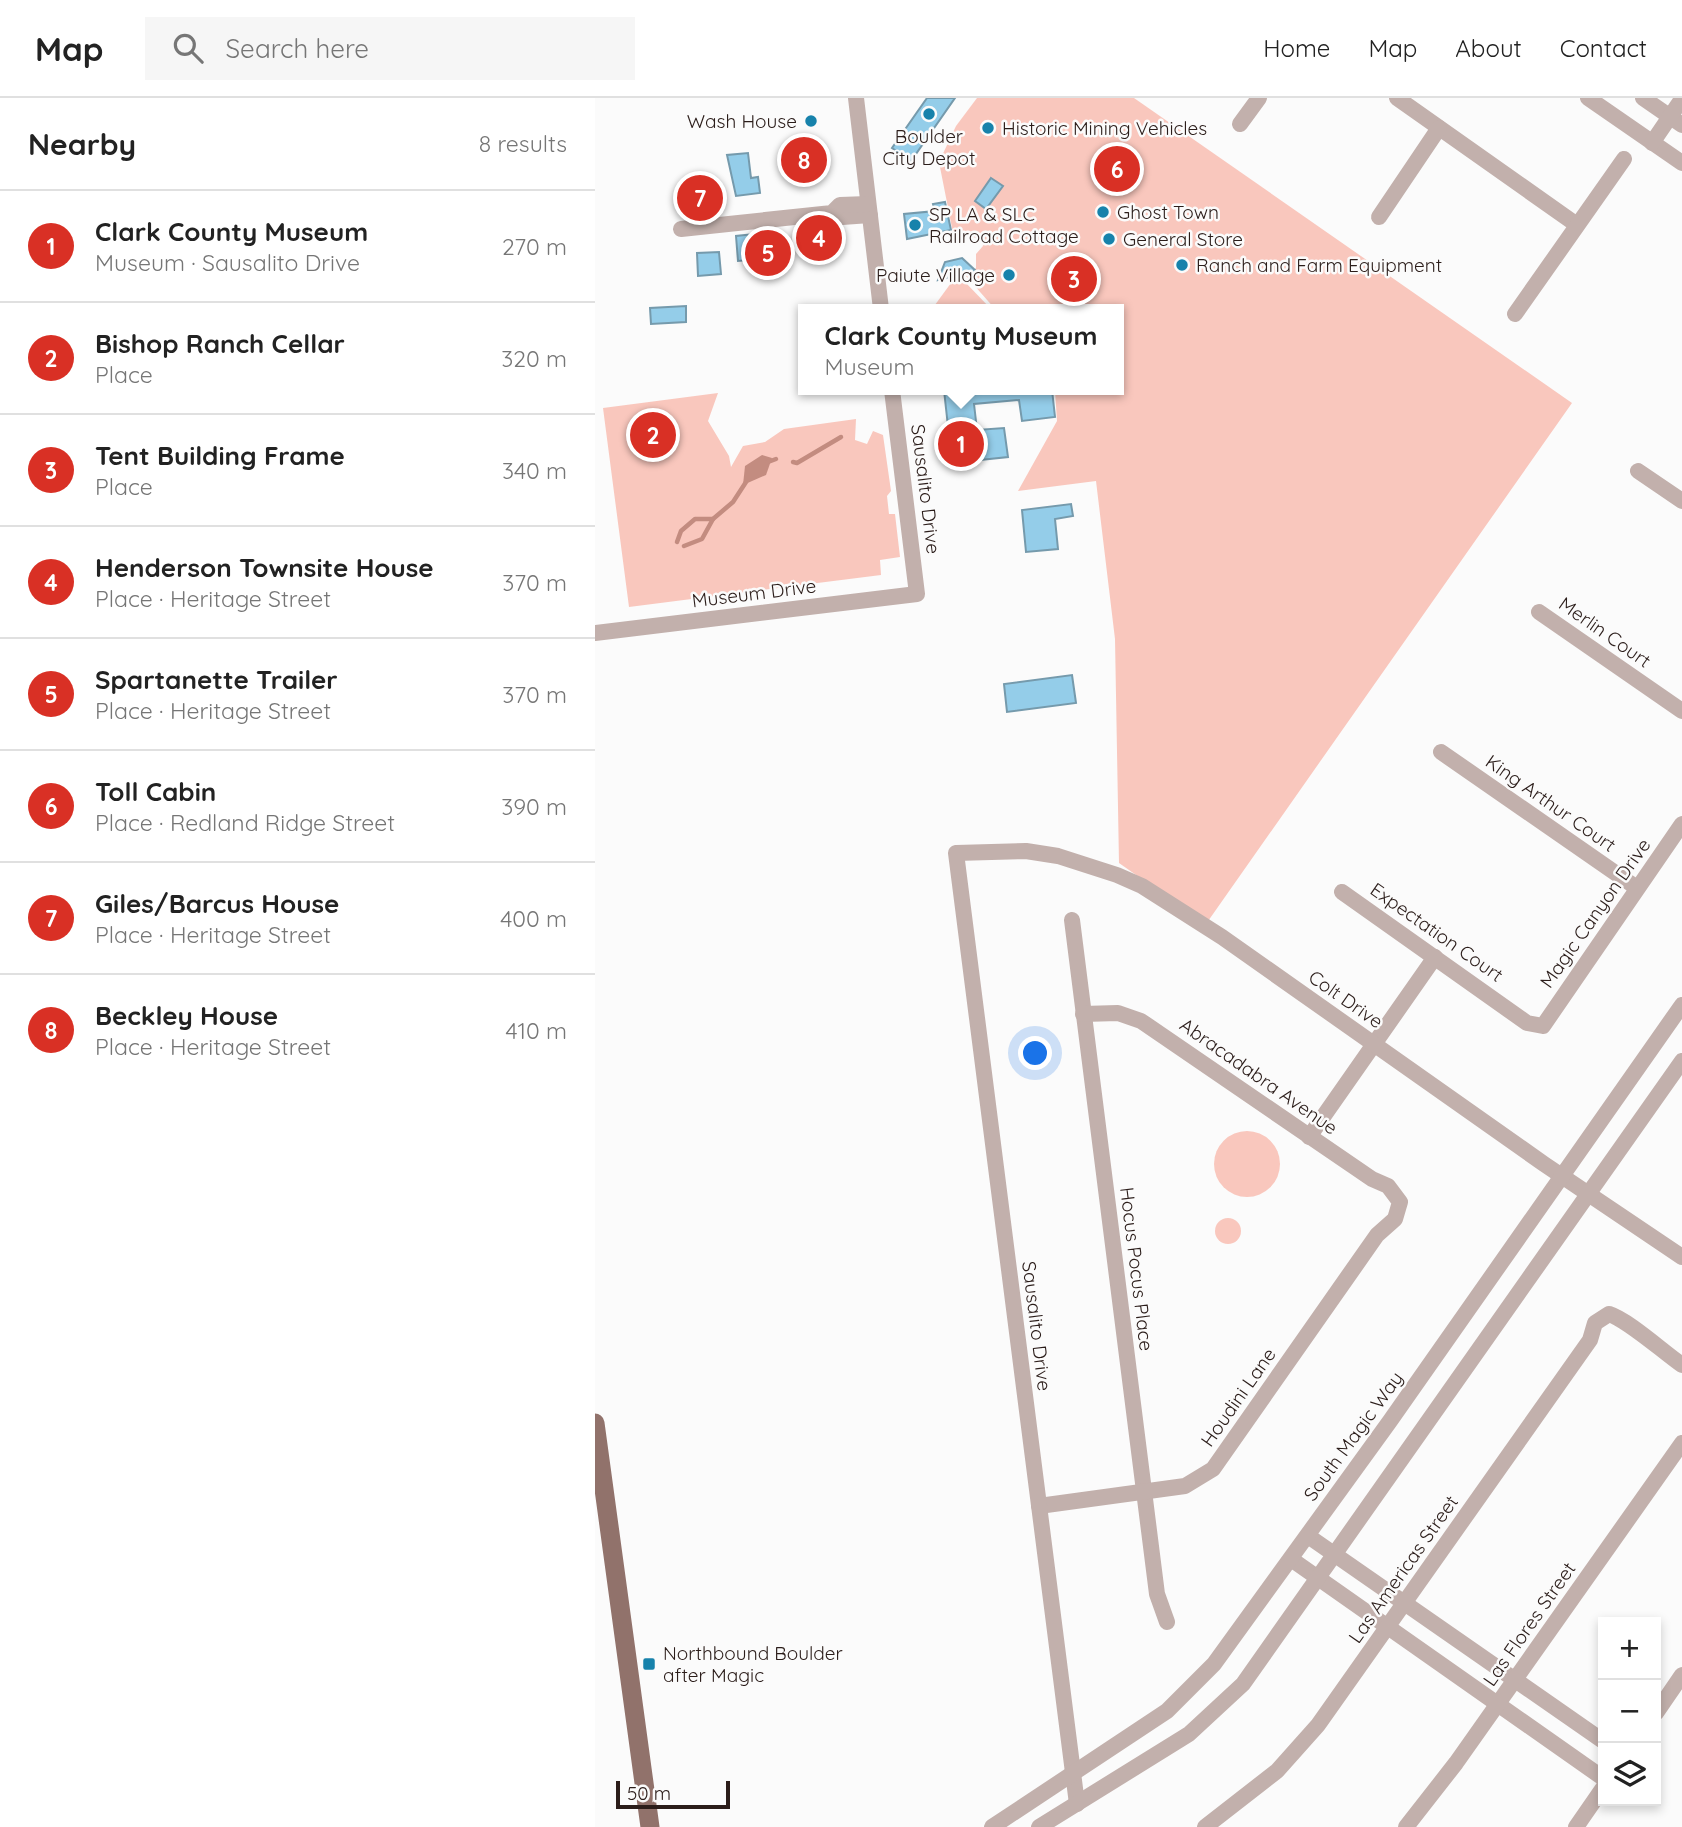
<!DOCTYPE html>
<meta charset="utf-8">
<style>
:root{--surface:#fff;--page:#f6f6f6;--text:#222;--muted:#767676;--line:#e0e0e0;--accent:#d93025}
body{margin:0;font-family:Quicksand,sans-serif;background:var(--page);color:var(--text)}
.controls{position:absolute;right:21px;bottom:21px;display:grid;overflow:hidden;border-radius:0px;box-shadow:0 4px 10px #0003}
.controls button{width:63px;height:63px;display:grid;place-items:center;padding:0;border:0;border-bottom:2px solid var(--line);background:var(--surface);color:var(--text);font:35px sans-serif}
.scale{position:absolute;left:21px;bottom:18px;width:114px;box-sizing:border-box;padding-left:7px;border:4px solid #2b1d1a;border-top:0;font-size:19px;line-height:24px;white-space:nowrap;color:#2b1d1a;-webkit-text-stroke:5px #fbfbfb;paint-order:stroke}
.you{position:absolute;left:441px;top:956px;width:24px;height:24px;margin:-18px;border:5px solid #fff;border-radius:50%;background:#1a73e8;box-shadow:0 0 0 10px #1a73e833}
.badge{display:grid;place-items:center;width:46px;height:46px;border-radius:50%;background:var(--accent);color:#fff;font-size:23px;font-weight:700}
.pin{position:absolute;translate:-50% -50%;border:4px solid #fff;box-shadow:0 2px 7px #0006}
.popup{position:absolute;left:203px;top:206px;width:326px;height:91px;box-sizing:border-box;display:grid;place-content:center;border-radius:0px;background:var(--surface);filter:drop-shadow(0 2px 5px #0005);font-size:23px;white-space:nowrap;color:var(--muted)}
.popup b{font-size:26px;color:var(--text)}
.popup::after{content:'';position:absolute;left:50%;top:100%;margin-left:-14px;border:14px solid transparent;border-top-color:var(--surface)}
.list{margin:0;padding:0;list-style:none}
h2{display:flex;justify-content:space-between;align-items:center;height:91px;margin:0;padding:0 28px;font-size:30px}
h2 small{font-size:23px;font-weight:400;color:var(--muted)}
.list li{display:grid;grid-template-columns:46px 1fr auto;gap:21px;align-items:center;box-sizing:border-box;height:112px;padding:0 28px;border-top:2px solid var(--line)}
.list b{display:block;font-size:26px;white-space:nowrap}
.list p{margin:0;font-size:23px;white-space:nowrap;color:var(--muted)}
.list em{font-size:23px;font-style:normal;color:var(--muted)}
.icon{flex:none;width:38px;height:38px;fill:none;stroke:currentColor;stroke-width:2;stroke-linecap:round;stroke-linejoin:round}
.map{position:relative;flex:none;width:1087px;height:1729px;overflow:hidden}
header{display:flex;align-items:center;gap:42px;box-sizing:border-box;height:98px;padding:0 35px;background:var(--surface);border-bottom:2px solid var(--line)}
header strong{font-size:33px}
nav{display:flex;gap:38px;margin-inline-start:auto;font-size:24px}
.search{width:490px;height:63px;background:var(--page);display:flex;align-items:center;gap:18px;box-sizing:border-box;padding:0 24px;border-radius:0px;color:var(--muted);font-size:26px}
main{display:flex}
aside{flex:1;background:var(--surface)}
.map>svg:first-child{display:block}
.green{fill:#f9c7bd}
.water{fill:#c38c80}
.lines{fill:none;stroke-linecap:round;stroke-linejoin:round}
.stream{stroke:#c38c80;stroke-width:4.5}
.building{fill:#94cde9;stroke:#759aac;stroke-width:2}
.minor{stroke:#c2b0ac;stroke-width:16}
.major{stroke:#91726b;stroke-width:19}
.poi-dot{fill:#1782ab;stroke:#fbfbfb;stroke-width:2.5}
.labels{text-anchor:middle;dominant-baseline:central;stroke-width:5;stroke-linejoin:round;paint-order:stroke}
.poi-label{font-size:19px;fill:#2b1d1a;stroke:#fbfbfb;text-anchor:start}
.street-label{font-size:19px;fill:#2b1d1a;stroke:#fbfbfb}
</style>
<header>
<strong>Map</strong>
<div class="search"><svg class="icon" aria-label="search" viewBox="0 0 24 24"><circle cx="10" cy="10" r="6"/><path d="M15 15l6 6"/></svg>Search here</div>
<nav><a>Home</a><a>Map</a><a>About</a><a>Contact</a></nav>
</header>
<main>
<aside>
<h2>Nearby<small>8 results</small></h2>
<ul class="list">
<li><span class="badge">1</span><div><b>Clark County Museum</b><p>Museum · Sausalito Drive</p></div><em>270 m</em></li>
<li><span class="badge">2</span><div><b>Bishop Ranch Cellar</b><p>Place</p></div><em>320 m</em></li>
<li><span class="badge">3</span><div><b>Tent Building Frame</b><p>Place</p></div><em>340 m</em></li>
<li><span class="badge">4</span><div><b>Henderson Townsite House</b><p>Place · Heritage Street</p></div><em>370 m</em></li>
<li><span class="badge">5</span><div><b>Spartanette Trailer</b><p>Place · Heritage Street</p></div><em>370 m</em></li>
<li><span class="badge">6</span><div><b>Toll Cabin</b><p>Place · Redland Ridge Street</p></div><em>390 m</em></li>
<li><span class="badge">7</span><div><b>Giles/Barcus House</b><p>Place · Heritage Street</p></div><em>400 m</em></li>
<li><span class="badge">8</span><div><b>Beckley House</b><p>Place · Heritage Street</p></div><em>410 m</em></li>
</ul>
</aside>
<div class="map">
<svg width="1087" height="1729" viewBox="0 0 1087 1729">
<rect width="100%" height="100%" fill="#fbfbfb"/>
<!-- green -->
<g class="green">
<polygon points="382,0 539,0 977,305 611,826 524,765 520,541 501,383 423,393 462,323 460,292 524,292 524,211 400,211 371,178 381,170 381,156 388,148 387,141 358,135 344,64 361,28"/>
<polygon points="370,184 396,211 337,211 356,185"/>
<polygon points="123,295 113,323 134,358 136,369 148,348 170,344 189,331 261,321 260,342 272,346 278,333 288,337 296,393 292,398 294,416 300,416 305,459 285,462 286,477 34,509 8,310"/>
<circle cx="652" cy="1066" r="33"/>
<circle cx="633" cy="1133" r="13"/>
</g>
<!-- water -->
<polygon class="water" points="167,357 177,360 171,377 148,387 150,368"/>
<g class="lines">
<!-- stream -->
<g class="stream">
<polyline points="173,364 181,361"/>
<polyline points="198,364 202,365 246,339"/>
<polyline points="82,444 86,433 100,421 118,421"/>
<polyline points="89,448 107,441 118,421 138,404 151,384"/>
</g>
</g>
<!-- building -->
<g class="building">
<polygon points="332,0 360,0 316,63 297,50"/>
<polygon points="221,48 224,70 219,71 221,84 198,84 193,53"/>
<polygon points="153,55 156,80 163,79 165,95 141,98 132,57"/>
<polygon points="396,80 408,88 391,111 380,103"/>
<polygon points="114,88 116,110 97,112 95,90"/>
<polygon points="350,104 356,132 312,141 309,116 340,113 338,106"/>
<polygon points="241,131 243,145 236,146 237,154 207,156 205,134"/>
<polygon points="159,136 160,149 175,147 176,160 143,163 141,138"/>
<polygon points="124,154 126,176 103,178 102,155"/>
<polygon points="367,160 381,173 343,182 350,164"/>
<polygon points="91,208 91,224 56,226 55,210"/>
<polygon points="349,292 457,292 460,319 427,323 424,302 379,306 382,332 409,330 413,359 357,365"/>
<polygon points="476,406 478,418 460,421 463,451 431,454 427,412"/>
<polygon points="477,577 481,605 412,614 409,586"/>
</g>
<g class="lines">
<!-- minor -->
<g class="minor">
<polyline points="261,0 286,211"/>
<polyline points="802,0 982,127"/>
<polyline points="993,0 1087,65"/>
<polyline points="1048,0 1087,27"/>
<polyline points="645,26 664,0"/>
<polyline points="1057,45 1087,1"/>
<polyline points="237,115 247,119 275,117"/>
<polyline points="784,119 844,30"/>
<polyline points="86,131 237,115 245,107 273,106"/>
<polyline points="920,216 1029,61"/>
<polyline points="1043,373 1087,403"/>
<polyline points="944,514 1087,613"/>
<polyline points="0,535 322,496 297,292"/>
<polyline points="846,654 1042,790"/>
<polyline points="747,794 932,925 948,928 1087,726"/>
<polyline points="477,822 562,1496 572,1524"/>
<polyline points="714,1039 840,859"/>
<polyline points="444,1408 590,1388 618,1371 782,1137 800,1121 805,1104 793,1088 777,1081 546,923 523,915 488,916"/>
<polyline points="713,1438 1008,1643"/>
<polyline points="696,1461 1008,1680"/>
<polyline points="1061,1615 1087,1577"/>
<polyline points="482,1706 361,755 431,753 463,758 522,777 547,788 627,839 949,1066 1087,1159"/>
<polyline points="397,1729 572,1613 619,1566 795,1323 1087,907"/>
<polyline points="444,1729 594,1636 648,1586 1087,963"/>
<path d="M610 1729 682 1673 723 1627 995 1242 1000 1225 1014 1216C1033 1222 1067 1253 1087 1267"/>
<polyline points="811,1729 861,1665 1087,1345"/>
<polyline points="981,1729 1008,1690"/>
</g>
<!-- major -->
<polyline class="major" points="0,1325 55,1729"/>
</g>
<!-- markers -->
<g class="poi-dot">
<circle cx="334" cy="16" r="7"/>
<circle cx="216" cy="23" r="7"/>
<circle cx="393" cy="30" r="7"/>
<circle cx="508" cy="114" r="7"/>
<circle cx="320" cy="127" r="7"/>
<circle cx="514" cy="141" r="7"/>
<circle cx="587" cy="167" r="7"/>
<circle cx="414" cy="177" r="7"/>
<rect x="47" y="1559" width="14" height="14" rx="3.5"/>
</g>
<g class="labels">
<!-- poi labels -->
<g class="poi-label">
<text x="202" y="23" text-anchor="end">Wash House</text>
<text x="407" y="30">Historic Mining Vehicles</text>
<text x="334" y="38" text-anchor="middle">Boulder<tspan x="334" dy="22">City Depot</tspan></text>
<text x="522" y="114">Ghost Town</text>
<text x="334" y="116">SP LA &amp; SLC<tspan x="334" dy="22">Railroad Cottage</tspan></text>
<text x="528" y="141">General Store</text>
<text x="601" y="167">Ranch and Farm Equipment</text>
<text x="400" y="177" text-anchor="end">Paiute Village</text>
<text x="68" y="1555">Northbound Boulder<tspan x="68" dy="22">after Magic</tspan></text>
</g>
<!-- street labels -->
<g class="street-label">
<text transform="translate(331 391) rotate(83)">Sausalito Drive</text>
<text transform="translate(159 495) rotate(-7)">Museum Drive</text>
<text transform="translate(1010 534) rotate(35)">Merlin Court</text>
<text transform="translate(956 705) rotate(35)">King Arthur Court</text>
<text transform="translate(1000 815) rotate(-55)">Magic Canyon Drive</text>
<text transform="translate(842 834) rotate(35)">Expectation Court</text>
<text transform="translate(751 901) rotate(35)">Colt Drive</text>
<text transform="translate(664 978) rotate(35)">Abracadabra Avenue</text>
<text transform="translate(542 1171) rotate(83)">Hocus Pocus Place</text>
<text transform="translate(442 1228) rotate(83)">Sausalito Drive</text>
<text transform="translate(643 1299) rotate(-55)">Houdini Lane</text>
<text transform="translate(758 1338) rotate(-54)">South Magic Way</text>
<text transform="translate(808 1471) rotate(-55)">Las Americas Street</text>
<text transform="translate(934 1526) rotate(-55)">Las Flores Street</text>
</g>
</g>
</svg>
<div class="controls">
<button>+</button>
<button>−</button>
<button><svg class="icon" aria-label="layers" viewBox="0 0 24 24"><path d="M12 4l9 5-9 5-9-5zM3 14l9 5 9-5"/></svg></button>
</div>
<div class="scale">50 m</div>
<div class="you"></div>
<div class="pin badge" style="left:366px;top:346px">1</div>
<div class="popup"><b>Clark County Museum</b>Museum</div>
<div class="pin badge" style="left:58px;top:337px">2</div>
<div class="pin badge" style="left:479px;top:181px">3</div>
<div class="pin badge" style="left:224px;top:140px">4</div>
<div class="pin badge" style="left:173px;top:155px">5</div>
<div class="pin badge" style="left:522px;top:71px">6</div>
<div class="pin badge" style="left:105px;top:100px">7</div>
<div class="pin badge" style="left:209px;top:62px">8</div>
</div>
</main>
